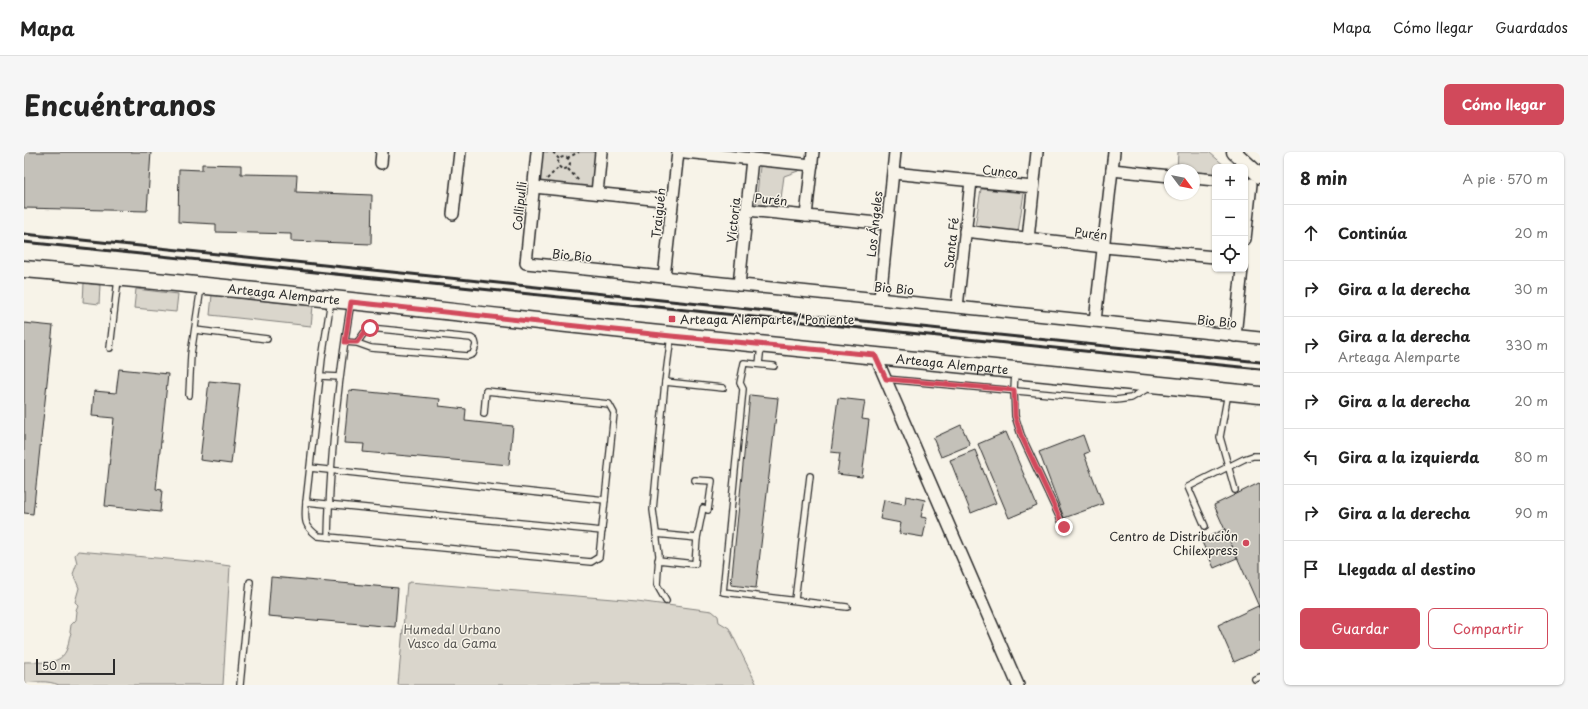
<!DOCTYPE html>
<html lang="es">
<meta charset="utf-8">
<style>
:root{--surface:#fff;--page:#f6f6f6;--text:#222;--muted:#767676;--line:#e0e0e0;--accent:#d1495b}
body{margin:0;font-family:"Playpen Sans",sans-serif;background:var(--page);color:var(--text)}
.controls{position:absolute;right:12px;top:12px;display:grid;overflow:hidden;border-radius:6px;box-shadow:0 1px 3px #0004}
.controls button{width:36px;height:36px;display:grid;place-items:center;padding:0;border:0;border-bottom:1px solid var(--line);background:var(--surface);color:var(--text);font:20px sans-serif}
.compass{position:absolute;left:1140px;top:12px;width:36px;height:36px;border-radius:50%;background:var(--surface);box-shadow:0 1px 3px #0004;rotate:122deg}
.scale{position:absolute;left:12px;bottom:10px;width:79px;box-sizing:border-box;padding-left:4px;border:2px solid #2b2b2b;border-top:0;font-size:11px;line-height:14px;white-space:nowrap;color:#2b2b2b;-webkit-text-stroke:3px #f7f3e8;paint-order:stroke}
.stop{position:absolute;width:12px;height:12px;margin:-9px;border:3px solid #d1495b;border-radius:50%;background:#fff}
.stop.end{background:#d1495b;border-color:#fff;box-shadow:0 1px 4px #0008}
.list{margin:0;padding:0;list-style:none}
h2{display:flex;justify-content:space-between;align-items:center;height:52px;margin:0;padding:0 16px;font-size:17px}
h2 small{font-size:13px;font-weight:400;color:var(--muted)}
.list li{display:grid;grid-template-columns:26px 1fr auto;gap:12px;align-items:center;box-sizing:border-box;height:56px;padding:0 16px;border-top:1px solid var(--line)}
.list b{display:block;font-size:15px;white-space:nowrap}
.list p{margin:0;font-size:13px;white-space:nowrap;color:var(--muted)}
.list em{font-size:13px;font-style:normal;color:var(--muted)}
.actions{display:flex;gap:8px;padding:12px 16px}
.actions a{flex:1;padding:9px 0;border:1px solid var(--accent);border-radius:6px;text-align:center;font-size:14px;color:var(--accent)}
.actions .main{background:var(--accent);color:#fff}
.icon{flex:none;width:22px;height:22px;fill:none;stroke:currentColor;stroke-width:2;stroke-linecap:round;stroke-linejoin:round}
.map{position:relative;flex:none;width:1236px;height:533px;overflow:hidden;border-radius:6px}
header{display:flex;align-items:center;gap:24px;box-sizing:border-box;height:56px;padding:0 20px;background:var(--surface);border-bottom:1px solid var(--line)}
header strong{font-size:19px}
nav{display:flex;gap:22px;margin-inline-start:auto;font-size:14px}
.intro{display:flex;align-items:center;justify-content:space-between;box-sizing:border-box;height:96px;padding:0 24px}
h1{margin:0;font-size:28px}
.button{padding:10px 18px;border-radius:6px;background:var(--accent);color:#fff;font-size:14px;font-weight:700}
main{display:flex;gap:24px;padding:0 24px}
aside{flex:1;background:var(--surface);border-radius:6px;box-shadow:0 1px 3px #0004}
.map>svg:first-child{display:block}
.green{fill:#dad6cc;stroke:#82807c}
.building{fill:#c4c1b9;stroke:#2b2b2b}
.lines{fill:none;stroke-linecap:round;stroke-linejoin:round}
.service-casing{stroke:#2b2b2b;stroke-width:8}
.minor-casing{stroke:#2b2b2b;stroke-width:14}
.tertiary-casing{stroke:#2b2b2b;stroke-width:17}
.secondary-casing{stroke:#2b2b2b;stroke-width:19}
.path{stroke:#2b2b2b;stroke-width:2;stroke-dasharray:3 3;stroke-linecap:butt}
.service{stroke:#f7f3e8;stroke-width:5.5}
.minor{stroke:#f7f3e8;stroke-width:11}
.tertiary{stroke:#f7f3e8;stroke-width:14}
.secondary{stroke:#f7f3e8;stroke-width:16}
.rail{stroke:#2b2b2b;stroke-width:3}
.route{stroke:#d1495b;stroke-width:5}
.poi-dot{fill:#d1495b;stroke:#f7f3e8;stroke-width:1.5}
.labels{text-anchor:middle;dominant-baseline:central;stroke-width:3;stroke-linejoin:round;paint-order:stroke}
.street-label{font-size:12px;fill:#2b2b2b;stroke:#f7f3e8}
.poi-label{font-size:12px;fill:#2b2b2b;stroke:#f7f3e8;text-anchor:start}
.park-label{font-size:12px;fill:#575653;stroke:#f7f3e8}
</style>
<header>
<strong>Mapa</strong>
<nav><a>Mapa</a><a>Cómo llegar</a><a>Guardados</a></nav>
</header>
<div class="intro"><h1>Encuéntranos</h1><a class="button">Cómo llegar</a></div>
<main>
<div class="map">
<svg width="1236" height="533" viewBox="0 0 1236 533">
<rect width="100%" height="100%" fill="#f7f3e8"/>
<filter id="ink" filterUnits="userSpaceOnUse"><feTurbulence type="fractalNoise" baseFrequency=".025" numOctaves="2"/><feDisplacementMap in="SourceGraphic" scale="8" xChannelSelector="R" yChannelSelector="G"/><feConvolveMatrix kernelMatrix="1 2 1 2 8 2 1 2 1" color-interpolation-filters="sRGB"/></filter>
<g filter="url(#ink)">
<!-- green -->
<g class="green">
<polygon points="518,0 574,0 570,36 515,30"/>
<polygon points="1154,0 1185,0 1202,15 1191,15 1191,22 1170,20 1170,18 1153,18"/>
<polygon points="736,14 777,18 760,24 756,54 732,52"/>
<polygon points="957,37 1000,41 994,80 951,75"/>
<polygon points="60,131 76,133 75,152 59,150"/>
<polygon points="112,137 154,142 152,160 110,156"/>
<polygon points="188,143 289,154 287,174 186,163"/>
<path d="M54 399 177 410 206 414 199 533H35C23 528 12 530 0 531V510C14 509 34 515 42 499 45 494 44 487 47 481L46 480 47 473 52 468 53 459 52 458 54 453 51 450 55 436 49 422 53 411 51 403Z"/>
<polygon points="385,430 613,449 688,459 694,464 695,470 705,476 733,533 374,533 383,431 385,431"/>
</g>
<!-- building -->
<g class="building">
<polygon points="0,0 127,0 123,59 0,56"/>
<polygon points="178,12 217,13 217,22 273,23 272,40 348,43 347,92 267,89 267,82 192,80 192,72 154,70 155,17 178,18"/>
<polygon points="0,171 29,174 9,362 0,361"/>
<polygon points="95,217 144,222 132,337 138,338 136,360 81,354 90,266 68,264 70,239 92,241"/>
<polygon points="185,229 216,232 207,312 176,308"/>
<polygon points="325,238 416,247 415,254 442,257 441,269 489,274 485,313 339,300 340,292 320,291"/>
<polygon points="726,243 754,246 732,436 707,433"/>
<polygon points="814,246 841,249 838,267 845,268 838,325 813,322 816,301 807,300"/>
<polygon points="937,273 946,293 917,305 909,286"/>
<polygon points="982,280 1013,354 985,366 954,292"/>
<polygon points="1059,283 1065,300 1060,302 1079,352 1040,366 1015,300"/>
<polygon points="951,298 972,351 947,361 926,308"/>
<polygon points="1235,331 1236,332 1236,457 1190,353"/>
<polygon points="882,344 901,348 897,365 903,366 899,385 875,381 877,371 856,367 860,348 881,352"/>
<polygon points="1201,377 1213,406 1190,416 1177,388"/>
<polygon points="247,425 374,436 371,475 244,464"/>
<polygon points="1234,454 1236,457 1236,498 1210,510 1194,473"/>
</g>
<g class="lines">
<defs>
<g id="service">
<path d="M307 148 298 207 282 350C281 368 279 373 294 384L567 410 575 405 590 261 585 252 462 239 460 262"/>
<polyline points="171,178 243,187"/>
<polyline points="321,190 333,191 347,196 444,204 449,202 452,193 451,189 447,186 346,176 340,181 333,191"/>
<polyline points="86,196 94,127"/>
<polyline points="735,212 737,194"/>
<polyline points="750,214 720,211 716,231 719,237 699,440 823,455"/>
<polyline points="991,220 990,238 991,264 997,283 1040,375"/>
<polyline points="296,224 316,225"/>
<polyline points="861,227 1092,248 1107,246 1126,235"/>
<polyline points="641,230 699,236"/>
<polyline points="1204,241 1196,285 1211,338"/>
<polyline points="165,243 167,202 177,135"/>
<polyline points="286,316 581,348"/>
<polyline points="671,328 688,329 684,358 679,356 673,386"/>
<polyline points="282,350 578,379"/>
<polyline points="1181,374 1164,335 1220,307 1229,304 1236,304"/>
<polyline points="632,382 673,386 671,412 634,408"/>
<path d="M304 385C306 307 314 228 327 150"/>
<polyline points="771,448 786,324"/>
<polyline points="642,449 633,433 635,403 629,358 641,230 647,184"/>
<polyline points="1231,527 1236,525"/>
<polyline points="216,533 226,430"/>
</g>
<g id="minor">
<polyline points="513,0 502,111 1236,186"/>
<polyline points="661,0 788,13"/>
<polyline points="357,11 358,0"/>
<polyline points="1088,18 1146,24"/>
<polyline points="869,21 1009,35"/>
<polyline points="1170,26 1191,28"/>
<polyline points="510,35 648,49"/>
<polyline points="573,41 577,0"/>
<polyline points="723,58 863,72"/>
<polyline points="429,62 436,0"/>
<polyline points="782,64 789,0"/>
<polyline points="941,79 1080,95 1191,105"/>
<polyline points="1004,87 1013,0"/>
<polyline points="1221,87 1227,32"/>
<polyline points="640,125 654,0"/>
<polyline points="715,133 728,7"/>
<polyline points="856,147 871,0"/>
<polyline points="933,155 947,29"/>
<polyline points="1071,169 1090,0"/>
<polyline points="1211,184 1218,117"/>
<polyline points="851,203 994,533"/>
</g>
<polyline id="tertiary" points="1210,0 1236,24"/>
<g id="secondary">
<path id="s1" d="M0 117C216 135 431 161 646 183 843 204 1039 222 1236 243"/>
</g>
</defs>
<!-- service casing -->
<use href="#service" class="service-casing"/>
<!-- minor casing -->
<use href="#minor" class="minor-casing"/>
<!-- tertiary casing -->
<use href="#tertiary" class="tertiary-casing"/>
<!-- secondary casing -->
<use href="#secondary" class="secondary-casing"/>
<!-- path -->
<g class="path">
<polyline points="529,0 535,7"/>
<circle cx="540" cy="11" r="6"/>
<polyline points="543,6 555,0"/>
<polyline points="544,17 555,29"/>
<polyline points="523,27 535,15"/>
</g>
<!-- service -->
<use href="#service" class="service"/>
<!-- minor -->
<use href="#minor" class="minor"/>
<!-- tertiary -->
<use href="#tertiary" class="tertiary"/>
<!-- secondary -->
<use href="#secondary" class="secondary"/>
<!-- rail -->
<g class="rail">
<polyline points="0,82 1236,210"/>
<polyline points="0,90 1236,217"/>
</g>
</g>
</g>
<g class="lines" filter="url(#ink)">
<!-- route -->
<polyline class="route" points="346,176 340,181 333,190 321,190 327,150 647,184 851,203 862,227 990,238 991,264 997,283 1040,375"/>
</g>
<!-- markers -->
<g class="poi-dot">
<rect x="644" y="163" width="8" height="8" rx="2"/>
<circle cx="1222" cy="391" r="4"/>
</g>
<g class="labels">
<!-- street labels -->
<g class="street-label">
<text transform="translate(976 19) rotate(6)">Cunco</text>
<text transform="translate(747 47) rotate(6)">Purén</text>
<text transform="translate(495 54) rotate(-84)">Collipulli</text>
<text transform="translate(634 61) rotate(-84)">Traiguén</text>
<text transform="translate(709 68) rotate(-84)">Victoria</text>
<text transform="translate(850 72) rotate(-84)">Los Ángeles</text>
<text transform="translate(1067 81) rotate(6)">Purén</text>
<text transform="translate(927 91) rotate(-84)">Santa Fé</text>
<text transform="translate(548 103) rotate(6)">Bio Bio</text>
<text transform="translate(870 136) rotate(6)">Bio Bio</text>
<text stroke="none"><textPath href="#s1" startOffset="261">Arteaga Alemparte</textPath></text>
<text transform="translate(1193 169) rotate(6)">Bio Bio</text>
<text stroke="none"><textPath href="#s1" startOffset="933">Arteaga Alemparte</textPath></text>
</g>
<!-- poi labels -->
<g class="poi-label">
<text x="656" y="167">Arteaga Alemparte / Poniente</text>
<text x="1214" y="384" text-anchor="end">Centro de Distribución<tspan x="1214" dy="14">Chilexpress</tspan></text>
</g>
<!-- park labels -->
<g class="park-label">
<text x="428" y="477">Humedal Urbano<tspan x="428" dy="14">Vasco da Gama</tspan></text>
</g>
</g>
</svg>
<div class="controls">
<button>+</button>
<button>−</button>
<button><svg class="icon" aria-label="locate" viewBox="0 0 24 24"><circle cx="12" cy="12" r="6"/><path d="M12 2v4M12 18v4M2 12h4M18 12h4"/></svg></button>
</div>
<svg class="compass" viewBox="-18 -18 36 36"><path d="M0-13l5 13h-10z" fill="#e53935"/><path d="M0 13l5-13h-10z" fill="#767676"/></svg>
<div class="scale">50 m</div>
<div class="stop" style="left:346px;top:176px"></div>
<div class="stop end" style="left:1040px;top:375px"></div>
</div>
<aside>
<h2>8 min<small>A pie · 570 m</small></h2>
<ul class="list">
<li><svg class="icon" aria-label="ahead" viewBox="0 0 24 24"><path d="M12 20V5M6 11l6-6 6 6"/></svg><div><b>Continúa</b></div><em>20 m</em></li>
<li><svg class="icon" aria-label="right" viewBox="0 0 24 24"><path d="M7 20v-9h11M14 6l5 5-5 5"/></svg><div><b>Gira a la derecha</b></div><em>30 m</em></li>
<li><svg class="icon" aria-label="right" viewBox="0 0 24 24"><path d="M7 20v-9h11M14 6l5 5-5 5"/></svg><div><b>Gira a la derecha</b><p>Arteaga Alemparte</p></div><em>330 m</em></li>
<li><svg class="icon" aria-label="right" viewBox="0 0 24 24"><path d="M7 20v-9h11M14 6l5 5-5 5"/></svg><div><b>Gira a la derecha</b></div><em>20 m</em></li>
<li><svg class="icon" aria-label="left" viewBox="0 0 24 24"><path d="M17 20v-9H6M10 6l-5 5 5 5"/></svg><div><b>Gira a la izquierda</b></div><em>80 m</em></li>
<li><svg class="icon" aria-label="right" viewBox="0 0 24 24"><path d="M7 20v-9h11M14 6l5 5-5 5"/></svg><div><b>Gira a la derecha</b></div><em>90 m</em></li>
<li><svg class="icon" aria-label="arrive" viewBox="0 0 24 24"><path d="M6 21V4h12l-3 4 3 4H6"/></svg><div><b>Llegada al destino</b></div></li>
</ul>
<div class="actions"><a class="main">Guardar</a><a>Compartir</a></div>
</aside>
</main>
